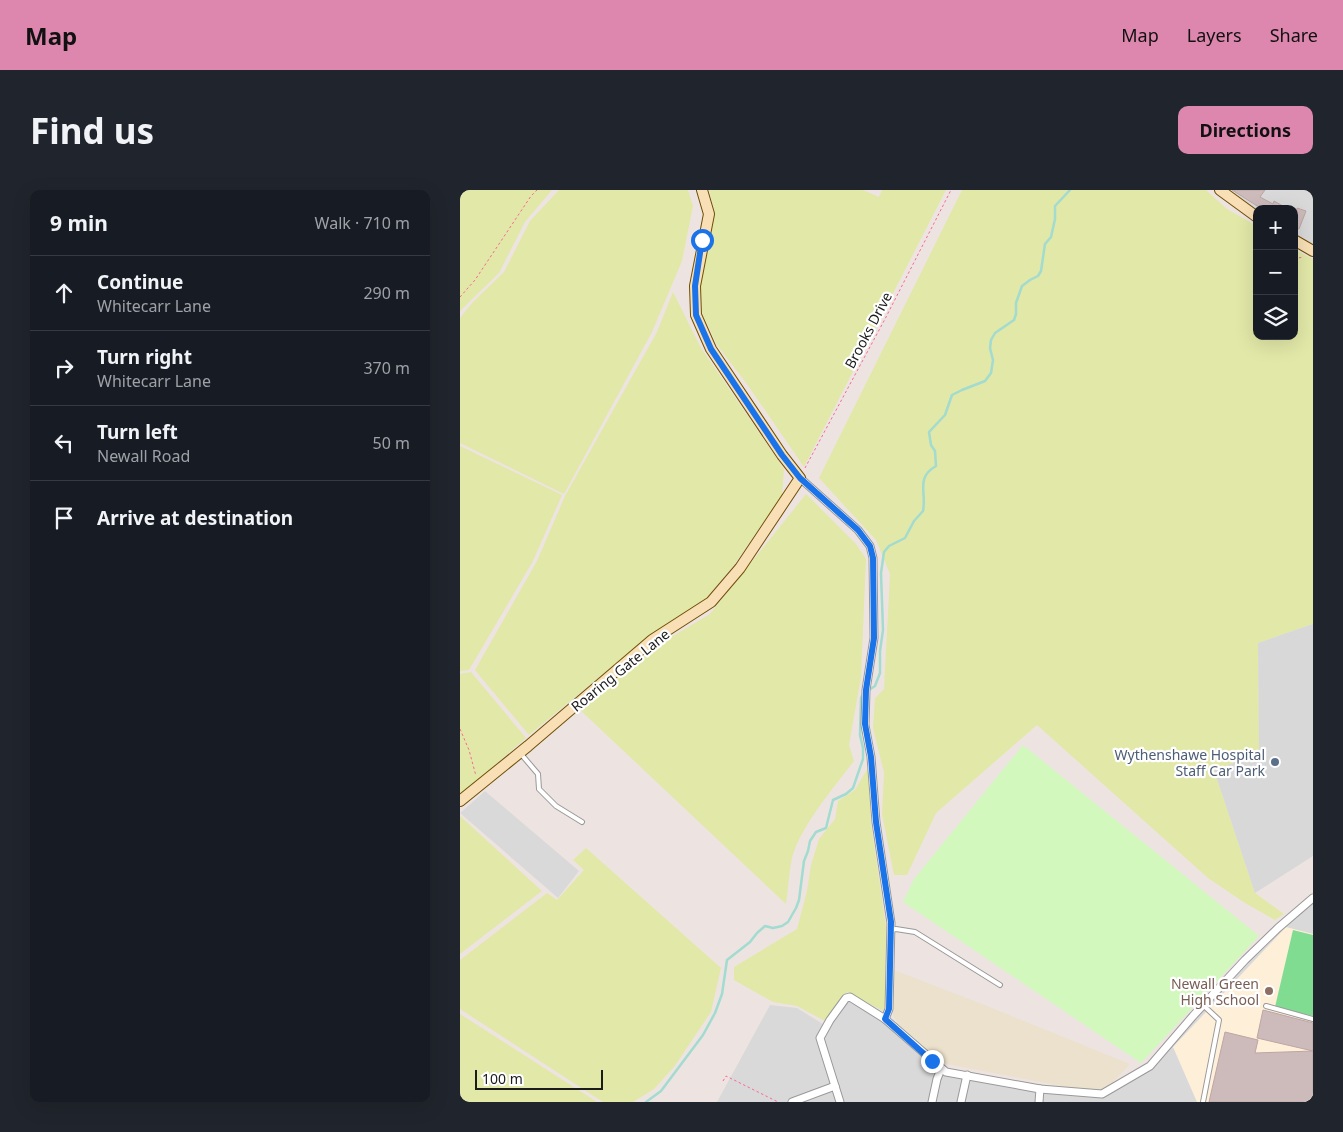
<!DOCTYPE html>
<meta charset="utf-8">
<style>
:root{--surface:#171b24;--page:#20242c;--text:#f1f3f6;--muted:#9ea1a6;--line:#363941;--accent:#dd87ae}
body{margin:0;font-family:"Noto Sans",sans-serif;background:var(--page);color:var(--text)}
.controls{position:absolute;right:15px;top:15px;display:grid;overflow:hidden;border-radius:10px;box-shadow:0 5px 20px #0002}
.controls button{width:45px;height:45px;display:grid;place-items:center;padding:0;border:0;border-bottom:1px solid var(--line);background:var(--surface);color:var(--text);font:25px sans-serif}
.scale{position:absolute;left:15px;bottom:12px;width:128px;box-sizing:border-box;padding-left:5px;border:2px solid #1c1c1c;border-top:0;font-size:14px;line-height:18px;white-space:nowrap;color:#1c1c1c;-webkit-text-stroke:4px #fff;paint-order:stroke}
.stop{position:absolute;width:15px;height:15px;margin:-11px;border:4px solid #1a73e8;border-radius:50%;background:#fff}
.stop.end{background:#1a73e8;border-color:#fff;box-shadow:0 1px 5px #0008}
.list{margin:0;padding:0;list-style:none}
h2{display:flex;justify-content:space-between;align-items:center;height:65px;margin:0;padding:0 20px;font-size:21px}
h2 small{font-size:16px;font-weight:400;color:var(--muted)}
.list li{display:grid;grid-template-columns:32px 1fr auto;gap:15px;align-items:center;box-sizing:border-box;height:75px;padding:0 20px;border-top:1px solid var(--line)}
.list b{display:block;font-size:19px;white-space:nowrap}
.list p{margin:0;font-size:16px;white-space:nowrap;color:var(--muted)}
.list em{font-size:16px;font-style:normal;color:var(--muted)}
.icon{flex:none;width:28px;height:28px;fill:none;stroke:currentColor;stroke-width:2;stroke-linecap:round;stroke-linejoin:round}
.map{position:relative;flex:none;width:853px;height:912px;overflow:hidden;border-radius:10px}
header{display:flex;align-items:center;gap:30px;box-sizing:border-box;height:70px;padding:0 25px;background:var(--accent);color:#111}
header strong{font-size:24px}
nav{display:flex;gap:28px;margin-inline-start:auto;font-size:18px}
.intro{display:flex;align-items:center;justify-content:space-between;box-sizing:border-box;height:120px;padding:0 30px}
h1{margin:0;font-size:35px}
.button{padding:12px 22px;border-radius:10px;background:var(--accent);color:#111;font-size:18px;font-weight:700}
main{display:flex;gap:30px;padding:0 30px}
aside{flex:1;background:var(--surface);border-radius:10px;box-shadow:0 5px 20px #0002}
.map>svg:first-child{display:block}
.residential{fill:#dad9d9}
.education{fill:#feefd9}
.farmland{fill:#ece1cc}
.grass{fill:#e2e8a7}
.park{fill:#d2f8be}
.pitch{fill:#80dc91}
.parking{fill:#d8d8d8}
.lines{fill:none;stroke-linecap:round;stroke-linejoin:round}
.stream{stroke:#a2dbcf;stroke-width:2.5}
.building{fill:#cdbbbb;stroke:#bfa4a4}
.lane-casing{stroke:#999;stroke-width:6}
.street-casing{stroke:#999;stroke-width:9}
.secondary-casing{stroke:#704e06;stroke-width:12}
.path{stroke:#f86897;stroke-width:1;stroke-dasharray:2.5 2.5;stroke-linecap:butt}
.lane{stroke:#fff;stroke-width:4}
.street{stroke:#fff;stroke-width:7}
.secondary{stroke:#f8dfb5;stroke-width:10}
.route{stroke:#1a73e8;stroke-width:6}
.service-dot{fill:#5c6f8a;stroke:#fff;stroke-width:2}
.education-dot{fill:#8d6e63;stroke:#fff;stroke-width:2}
.labels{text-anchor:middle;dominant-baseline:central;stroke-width:4.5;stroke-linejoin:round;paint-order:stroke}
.street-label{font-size:14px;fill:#1c1c1c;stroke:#fff}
.service-label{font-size:14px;fill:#4e5e75;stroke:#fff;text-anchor:end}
.education-label{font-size:14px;fill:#785e54;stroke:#fff;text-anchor:end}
</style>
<header>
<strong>Map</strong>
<nav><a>Map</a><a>Layers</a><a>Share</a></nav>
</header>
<div class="intro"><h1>Find us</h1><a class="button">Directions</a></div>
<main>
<aside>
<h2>9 min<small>Walk · 710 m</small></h2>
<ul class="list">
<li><svg class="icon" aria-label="ahead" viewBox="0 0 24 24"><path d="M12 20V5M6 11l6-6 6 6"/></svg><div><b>Continue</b><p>Whitecarr Lane</p></div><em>290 m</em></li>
<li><svg class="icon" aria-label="right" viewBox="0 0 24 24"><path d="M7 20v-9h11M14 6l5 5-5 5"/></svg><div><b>Turn right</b><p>Whitecarr Lane</p></div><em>370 m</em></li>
<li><svg class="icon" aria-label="left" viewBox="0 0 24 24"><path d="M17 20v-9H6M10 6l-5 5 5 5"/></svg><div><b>Turn left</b><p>Newall Road</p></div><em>50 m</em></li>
<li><svg class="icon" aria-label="arrive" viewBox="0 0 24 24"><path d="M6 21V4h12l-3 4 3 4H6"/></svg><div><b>Arrive at destination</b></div></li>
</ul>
</aside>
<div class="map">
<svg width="853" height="912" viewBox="0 0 853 912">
<rect width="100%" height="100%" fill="#ede4e1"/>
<!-- residential -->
<g class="residential">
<polygon points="771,0 853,0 853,56 834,45 834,19 797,19 797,21"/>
<polygon points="25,601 119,681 98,708 0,623"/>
<polygon points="853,708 853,912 257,912 310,815 337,818 366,836 386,808 425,829 481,879 531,890 642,904 690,876 785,770"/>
</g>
<!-- education -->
<polygon class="education" points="826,737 853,744 853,912 737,912 713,857"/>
<!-- farmland -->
<polygon class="farmland" points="434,780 522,814 670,874 642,904 487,874 464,859 442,840 433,826"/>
<!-- grass -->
<g class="grass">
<polygon points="0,0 92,0 65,32 39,83 0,121"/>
<polygon points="99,0 228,0 233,16 222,71 192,142 104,304 0,253 0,128 13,112 44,82 70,31"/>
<polygon points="249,0 403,0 419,7 422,0 486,0 344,277 287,194 257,155 242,123 240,80 255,24"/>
<polygon points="502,0 746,0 767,19 797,36 797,146 834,146 834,59 853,69 853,434 798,453 799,564 754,580 795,703 824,724 815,730 785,713 748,688 577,535 476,623 447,685 434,685 422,624 424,583 413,538 415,508 424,499 430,384 416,350 359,288"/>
<polygon points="213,102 241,158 324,279 322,305 274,375 244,411 188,447 69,545 15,480 77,371 105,306 197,142"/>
<polygon points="0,256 102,305 73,371 9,480 0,481"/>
<path d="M346 304 396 354 406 369 401 487 389 555 394 571C374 597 340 637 332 668 329 683 328 699 326 714L118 518 203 452 250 424Z"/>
<polygon points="11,482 66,548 0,605 0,484"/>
<polygon points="409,576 411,634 426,737 425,815 423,821 387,802 365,831 337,816 313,812 274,790 274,777 337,739 347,701 351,675 359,649 375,629 378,611 395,600"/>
<polygon points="0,626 82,701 0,764"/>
<polygon points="126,658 261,778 251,822 214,877 194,899 173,912 143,912 0,819 0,770 87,703 97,710 124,680 113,670"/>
<polygon points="0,824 137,912 0,912"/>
</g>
<!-- park -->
<polygon class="park" points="563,555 799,746 681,873 443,712 454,689"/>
<!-- pitch -->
<polygon class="pitch" points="833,740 853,745 853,826 815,817"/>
<!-- parking -->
<polygon class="parking" points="853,434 853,666 795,703 754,580 799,564 798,453"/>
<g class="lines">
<!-- stream -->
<path class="stream" d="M186 912 201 901 243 845 255 823 262 804 267 770 290 752 297 743 305 736 313 738 322 736 328 732 336 718 339 710 344 671 348 661 350 651 356 642 366 638 373 610 386 604 393 598 403 569V558L400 545 401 508 403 504 415 496 420 483V461L423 440 421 383 424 362 429 356 445 348 454 331 463 321C467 303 455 288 476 276L475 261 471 255 469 242 485 225 492 205 502 200 525 191 531 183 533 170 530 158 531 150 535 143 554 130 556 124V113L562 96 570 90 578 86 581 81 585 54 591 47 595 29V16L610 0"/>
</g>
<!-- building -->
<g class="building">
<polygon points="772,0 805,0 800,7 813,14 814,11 828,19 802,19"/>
<polygon points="834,18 837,20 837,18 846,21 839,39 834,37"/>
<polygon points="803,820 853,833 853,861 797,848"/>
<polygon points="765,842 798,850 795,863 853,861 853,912 749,912"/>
</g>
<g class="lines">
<defs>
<g id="lane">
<polyline points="61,564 78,584 79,599 96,616 122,632"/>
<polyline points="431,740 436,739 455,742 540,795"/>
<polyline points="806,816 853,829"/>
<polyline points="743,912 759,830 743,815"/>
</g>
<g id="street">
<polyline points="340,288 398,340 410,356 413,368 414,448 406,500 405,535 411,567 416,632 431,733 429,819 425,829"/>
<polyline points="580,899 642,904 690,876 733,826 785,770 818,738 853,708"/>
<polyline points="332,912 375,896"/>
<polyline points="380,912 360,848 370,830 386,808 390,807 425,829 486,882 580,899 579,912"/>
<polyline points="472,912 477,889 481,879"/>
<polyline points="501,912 507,885"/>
</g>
<g id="secondary">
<polyline points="760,0 797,27"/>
<polyline points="834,50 853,61"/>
<polyline points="0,611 68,556 192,450 251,412 280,378 340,288 322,265 251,159 236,125 235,96 249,24 242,0"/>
</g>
</defs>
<!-- lane casing -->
<use href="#lane" class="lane-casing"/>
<!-- street casing -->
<use href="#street" class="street-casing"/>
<!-- secondary casing -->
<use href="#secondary" class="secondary-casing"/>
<!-- path -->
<g class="path">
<polyline points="834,69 843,67"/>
<polyline points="0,107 15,90 71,6 77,0"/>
<polyline points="345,278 425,129 491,0"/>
<polyline points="0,539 9,560 16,586"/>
<polyline points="263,891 266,886 318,912"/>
</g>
<!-- lane -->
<use href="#lane" class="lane"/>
<!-- street -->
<use href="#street" class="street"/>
<!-- secondary -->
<use href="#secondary" class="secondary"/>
</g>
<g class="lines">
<!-- route -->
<polyline class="route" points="242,50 235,96 236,125 251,159 322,265 340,288 398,340 410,356 413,368 414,448 406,500 405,534 411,567 416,632 431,732 429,819 425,829 472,871"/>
</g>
<!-- markers -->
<circle class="service-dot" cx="815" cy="572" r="5"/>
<circle class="education-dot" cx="809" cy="801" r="5"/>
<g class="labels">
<!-- street labels -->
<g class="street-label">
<text transform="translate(408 140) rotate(-62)">Brooks Drive</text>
<text transform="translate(160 480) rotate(-39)">Roaring Gate Lane</text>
</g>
<!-- service labels -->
<g class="service-label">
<text x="805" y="564">Wythenshawe Hospital<tspan x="805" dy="16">Staff Car Park</tspan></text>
</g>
<!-- education labels -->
<g class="education-label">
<text x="799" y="793">Newall Green<tspan x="799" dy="16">High School</tspan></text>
</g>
</g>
</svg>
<div class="controls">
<button>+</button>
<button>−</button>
<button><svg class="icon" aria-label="layers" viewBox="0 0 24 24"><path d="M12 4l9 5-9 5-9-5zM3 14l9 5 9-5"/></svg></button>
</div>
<div class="scale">100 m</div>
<div class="stop" style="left:242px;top:50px"></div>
<div class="stop end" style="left:472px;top:871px"></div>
</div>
</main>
